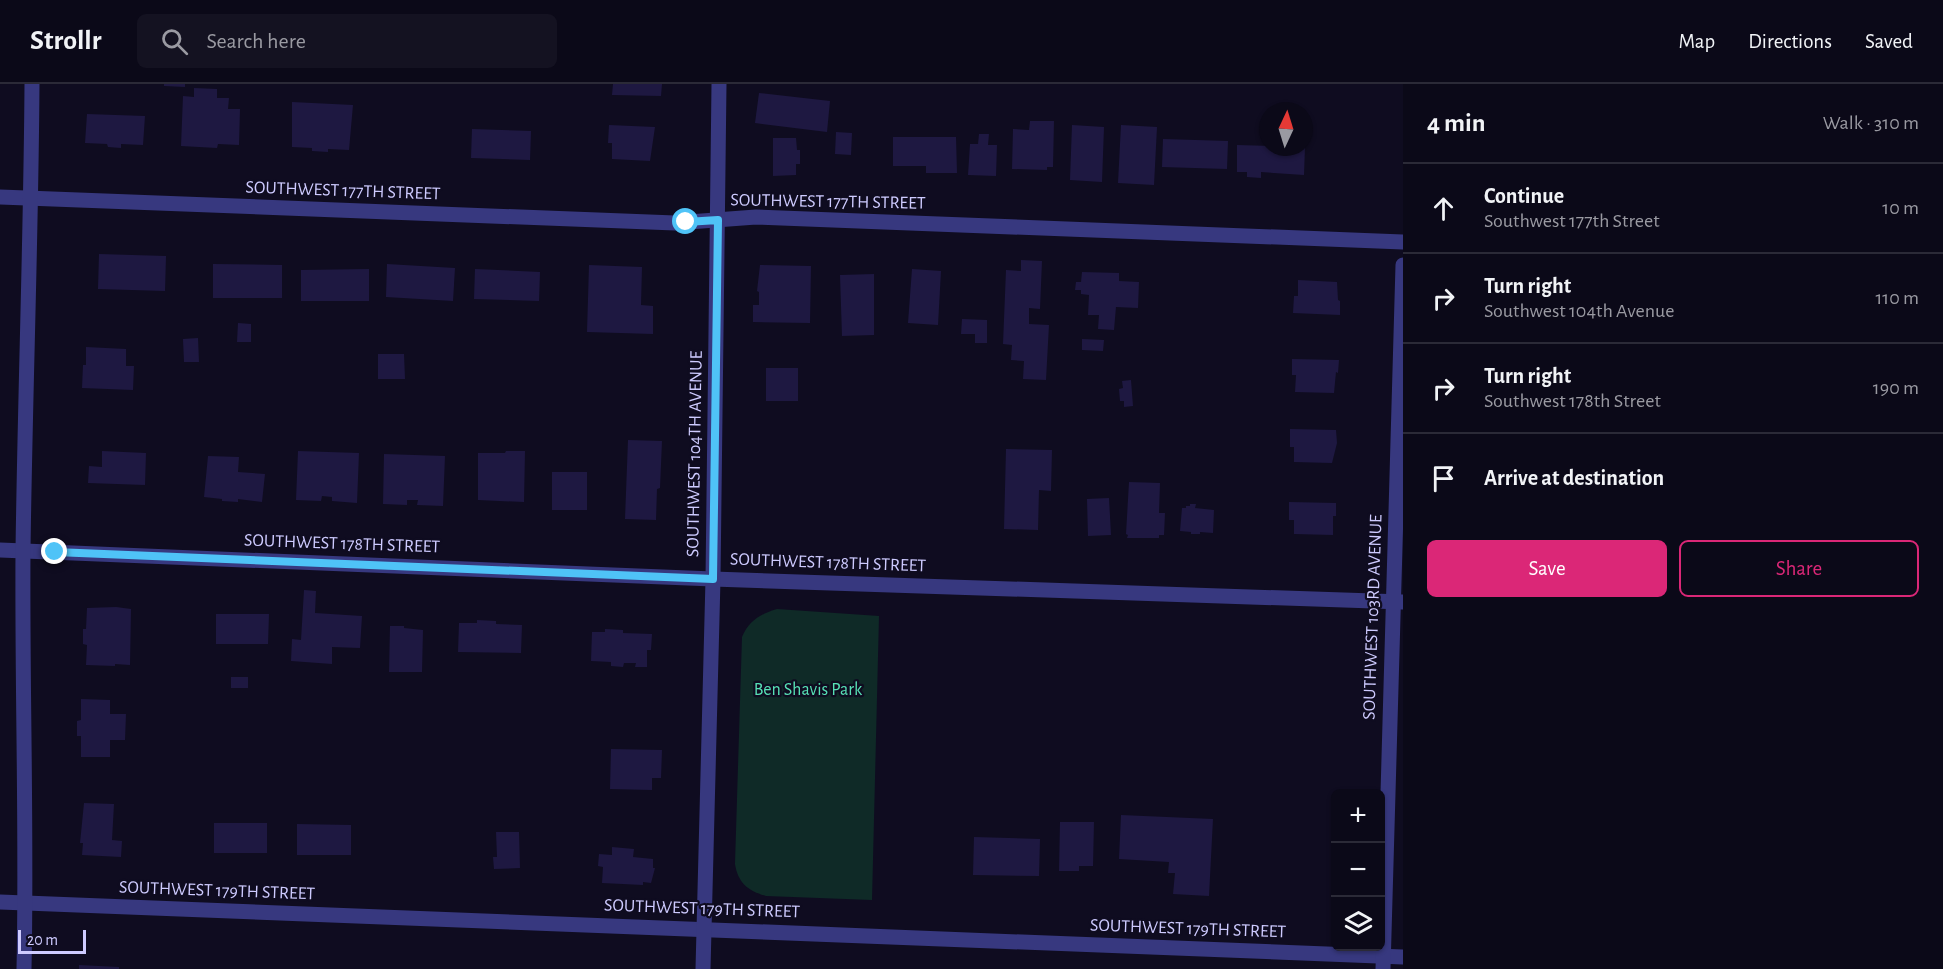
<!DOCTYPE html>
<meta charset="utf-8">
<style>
:root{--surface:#0b0918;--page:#141221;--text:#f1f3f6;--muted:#9a9aa2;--line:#2b2a37;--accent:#db2777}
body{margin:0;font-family:"Alegreya Sans",sans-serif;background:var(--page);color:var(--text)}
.controls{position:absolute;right:18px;bottom:18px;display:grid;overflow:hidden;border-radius:9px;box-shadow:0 2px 4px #0004}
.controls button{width:54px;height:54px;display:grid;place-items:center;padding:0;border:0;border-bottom:2px solid var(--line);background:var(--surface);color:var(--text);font:30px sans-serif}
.compass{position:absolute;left:1259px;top:18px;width:54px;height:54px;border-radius:50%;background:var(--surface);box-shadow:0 2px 4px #0004;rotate:4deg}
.scale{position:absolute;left:18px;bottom:15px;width:68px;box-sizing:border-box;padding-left:6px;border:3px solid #cecbff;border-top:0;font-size:16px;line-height:21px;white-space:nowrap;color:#cecbff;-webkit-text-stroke:4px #0f0c20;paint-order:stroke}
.stop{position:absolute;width:18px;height:18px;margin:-14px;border:4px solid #4fc3f7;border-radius:50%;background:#fff}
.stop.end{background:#4fc3f7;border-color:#fff;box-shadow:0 2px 6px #0008}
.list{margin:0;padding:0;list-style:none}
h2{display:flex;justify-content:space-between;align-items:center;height:78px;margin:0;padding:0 24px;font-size:26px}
h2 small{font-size:20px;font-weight:400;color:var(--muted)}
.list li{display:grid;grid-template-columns:39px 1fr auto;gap:18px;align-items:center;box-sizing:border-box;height:90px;padding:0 24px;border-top:2px solid var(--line)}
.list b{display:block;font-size:22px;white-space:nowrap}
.list p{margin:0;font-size:20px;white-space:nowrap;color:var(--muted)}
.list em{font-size:20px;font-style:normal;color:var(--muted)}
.actions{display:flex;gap:12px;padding:18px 24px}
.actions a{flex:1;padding:14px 0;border:2px solid var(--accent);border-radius:9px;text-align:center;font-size:21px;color:var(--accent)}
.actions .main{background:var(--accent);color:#fff}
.icon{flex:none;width:33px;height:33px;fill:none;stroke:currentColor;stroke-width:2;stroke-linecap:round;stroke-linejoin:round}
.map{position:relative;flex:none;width:1403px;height:885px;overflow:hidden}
header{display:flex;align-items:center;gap:36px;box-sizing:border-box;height:84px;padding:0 30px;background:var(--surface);border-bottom:2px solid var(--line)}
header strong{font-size:28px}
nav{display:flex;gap:33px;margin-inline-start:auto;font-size:21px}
.search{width:420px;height:54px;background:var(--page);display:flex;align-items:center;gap:15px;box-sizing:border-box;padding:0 21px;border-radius:9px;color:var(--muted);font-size:22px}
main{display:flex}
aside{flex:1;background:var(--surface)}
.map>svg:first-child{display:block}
.green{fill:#0f2a27}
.building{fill:#1e1841}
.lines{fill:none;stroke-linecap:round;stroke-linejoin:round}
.minor{stroke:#37387f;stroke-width:15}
.route{stroke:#4fc3f7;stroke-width:8}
.labels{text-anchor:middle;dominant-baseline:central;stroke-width:4.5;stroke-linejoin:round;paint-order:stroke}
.street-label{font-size:18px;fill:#cecbff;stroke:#0f0c20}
.park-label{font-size:18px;fill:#57e0b5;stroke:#0f0c20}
</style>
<header>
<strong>Strollr</strong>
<div class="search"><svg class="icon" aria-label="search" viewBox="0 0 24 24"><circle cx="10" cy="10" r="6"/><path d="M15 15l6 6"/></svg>Search here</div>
<nav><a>Map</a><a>Directions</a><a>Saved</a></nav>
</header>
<main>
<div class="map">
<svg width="1403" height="885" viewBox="0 0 1403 885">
<rect width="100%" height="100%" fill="#0f0c20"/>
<!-- green -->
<path class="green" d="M777 525 879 532 872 816 766 812C748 807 738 799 735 780L742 553C749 537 760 530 777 525Z"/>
<!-- building -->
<g class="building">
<polygon points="164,0 185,0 185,3 164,2"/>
<polygon points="613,0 662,0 661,12 612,11"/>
<polygon points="194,4 217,5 217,14 229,14 228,25 240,25 239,61 218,60 217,64 181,62 183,12 194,13"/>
<polygon points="759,9 830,17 827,48 755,39"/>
<polygon points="292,18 353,21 349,66 328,65 328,68 312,67 312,64 292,63"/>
<polygon points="87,30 145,32 143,61 121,60 121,64 108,63 107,60 85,59"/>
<polygon points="1030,37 1054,37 1053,83 1047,83 1047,86 1012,85 1013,45 1029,46"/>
<polygon points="609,41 655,43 650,77 612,75 612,59 608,59"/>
<polygon points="1072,41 1104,43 1102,98 1070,96"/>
<polygon points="1121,41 1157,43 1154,101 1118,99"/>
<polygon points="472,45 531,47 530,76 471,74"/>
<polygon points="836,48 852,49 851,71 835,70"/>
<polygon points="979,50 989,50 988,61 997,61 996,92 968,91 970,60 978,60"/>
<polygon points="893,53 956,53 957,89 926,89 926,82 893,82"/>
<polygon points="773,54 796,54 797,66 800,66 800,80 796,80 796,91 773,92"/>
<polygon points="1163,55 1228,57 1227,85 1162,83"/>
<polygon points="1237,61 1305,63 1304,91 1261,88 1261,94 1247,93 1247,88 1237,88"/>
<polygon points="99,170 166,172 165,207 98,205"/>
<polygon points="1021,176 1042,177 1040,225 1029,224 1029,240 1049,241 1046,296 1023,295 1024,277 1011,276 1012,261 1003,260 1006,186 1021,187"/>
<polygon points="213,180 282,181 282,214 213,214"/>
<polygon points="387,180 455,184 453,217 386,213"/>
<polygon points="589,181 642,183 641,221 653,222 653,250 587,248"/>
<polygon points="760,181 811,182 810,239 753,238 753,221 759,221 759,208 757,207"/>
<polygon points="369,185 369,217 301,217 301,186"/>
<polygon points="475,185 540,188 539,217 474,215"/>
<polygon points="912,185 941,187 938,241 908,239"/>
<polygon points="1082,188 1119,189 1119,197 1139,198 1138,224 1116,223 1114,246 1098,245 1099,231 1088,231 1089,211 1081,210 1081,206 1075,206 1076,198 1081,198"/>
<polygon points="874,190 874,251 842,252 840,191"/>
<polygon points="1298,196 1337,198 1338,216 1340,217 1340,231 1293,229 1294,212 1298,212"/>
<polygon points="962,235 987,236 987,259 975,259 975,250 961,250"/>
<polygon points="238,239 251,240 251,258 237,258"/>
<polygon points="198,254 199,278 184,278 183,255"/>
<polygon points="1082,255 1104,256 1103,267 1082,266"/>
<polygon points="86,263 126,265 126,282 134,282 133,306 82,304 83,281 86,281"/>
<polygon points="378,270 404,270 405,295 378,295"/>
<polygon points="1292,275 1339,276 1338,289 1336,288 1334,309 1295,308 1296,291 1292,291"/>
<rect x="766" y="284" width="32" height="33"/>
<polygon points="1131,296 1133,322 1124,323 1124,317 1120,317 1119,305 1123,304 1122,297"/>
<polygon points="1290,345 1336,346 1337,359 1332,379 1294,378 1294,363 1290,363"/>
<polygon points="628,356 662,357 660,404 657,405 656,436 625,435"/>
<polygon points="1006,365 1052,366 1051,407 1039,406 1038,446 1004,445"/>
<polygon points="102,367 146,369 145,401 88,399 89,382 102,383"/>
<polygon points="298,367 359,369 357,419 332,417 332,413 322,412 321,417 296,416"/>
<polygon points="506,367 525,367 524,418 478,416 478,369 505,369"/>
<polygon points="384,370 445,372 443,422 417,421 418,416 407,416 407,421 383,420"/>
<polygon points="208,372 239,373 238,388 265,390 262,418 238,415 238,418 222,417 222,415 204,413"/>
<rect x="552" y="388" width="35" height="38"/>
<polygon points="1129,398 1160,399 1159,429 1165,429 1164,451 1159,451 1159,454 1127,454 1128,451 1126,450"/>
<polygon points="1109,414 1111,451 1088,452 1087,415"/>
<polygon points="1289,418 1336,419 1336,432 1333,432 1333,451 1294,450 1294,436 1289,436"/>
<polygon points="1190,420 1196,420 1195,424 1214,426 1213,449 1200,448 1200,450 1191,450 1191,448 1180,447 1182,424 1186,424 1186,422 1190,422"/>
<polygon points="304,506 316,507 315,529 362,532 360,564 332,563 332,580 291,577 292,555 301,556"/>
<polygon points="116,523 131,525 130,581 115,580 115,582 86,581 87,561 83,560 83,545 86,545 87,524"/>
<polygon points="216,530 269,530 268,560 216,560"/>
<polygon points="477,536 496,537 496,540 522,541 521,569 458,568 459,539 477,539"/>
<polygon points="390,542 404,542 404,544 423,546 422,588 389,588"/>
<polygon points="605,545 623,546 623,549 652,550 651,566 647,566 647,583 635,583 636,579 624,579 623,583 611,582 611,578 591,577 592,548 605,548"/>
<rect x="231" y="593" width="17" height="11"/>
<polygon points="81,615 110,616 110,630 126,630 125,656 110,656 110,673 81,673 81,652 77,652 77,637 81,636"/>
<polygon points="611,665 662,666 661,694 652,694 652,706 610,705"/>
<polygon points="84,719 114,720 112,756 122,757 121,773 82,771 83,759 80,759"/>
<polygon points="1121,731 1213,735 1209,812 1173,810 1175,789 1168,789 1169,778 1119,775"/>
<polygon points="1060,738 1094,738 1093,782 1079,782 1079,787 1059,787"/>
<rect x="214" y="739" width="53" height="30"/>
<polygon points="297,740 351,741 351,771 297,771"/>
<polygon points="496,748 519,748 520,784 494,785 493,773 497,773"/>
<polygon points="974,753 1040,755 1039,792 973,791"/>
<polygon points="612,763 634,765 633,773 653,775 653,784 655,784 651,799 643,798 643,801 602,799 603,783 598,782 599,770 612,771"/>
<polygon points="79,881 119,883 119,885 79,885"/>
</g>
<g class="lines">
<!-- minor -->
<g class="minor">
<polyline points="0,113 675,139 756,133 1403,158"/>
<polyline points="0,466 713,495 1403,518"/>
<polyline points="0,818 1403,873"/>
<path d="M24 885C27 746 22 607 23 467 25 312 31 156 32 0"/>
<polyline points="703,885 713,495 719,0"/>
<polyline points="1383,885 1403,181"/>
</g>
</g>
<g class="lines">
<!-- route -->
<polyline class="route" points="55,468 713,495 718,136 686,138"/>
</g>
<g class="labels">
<!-- street labels -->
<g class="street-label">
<text transform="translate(343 107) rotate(2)">SOUTHWEST 177TH STREET</text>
<text transform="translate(828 118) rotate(1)">SOUTHWEST 177TH STREET</text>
<text transform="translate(695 370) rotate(-89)">SOUTHWEST 104TH AVENUE</text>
<text transform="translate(342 460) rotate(2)">SOUTHWEST 178TH STREET</text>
<text transform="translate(828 479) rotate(2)">SOUTHWEST 178TH STREET</text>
<text transform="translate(1373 533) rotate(-88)">SOUTHWEST 103RD AVENUE</text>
<text transform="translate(217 807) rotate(2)">SOUTHWEST 179TH STREET</text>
<text transform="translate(702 825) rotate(2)">SOUTHWEST 179TH STREET</text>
<text transform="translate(1188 845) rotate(2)">SOUTHWEST 179TH STREET</text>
</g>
<!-- park labels -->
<g class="park-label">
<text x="808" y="606">Ben Shavis Park</text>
</g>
</g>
</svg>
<div class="controls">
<button>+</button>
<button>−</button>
<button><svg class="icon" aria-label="layers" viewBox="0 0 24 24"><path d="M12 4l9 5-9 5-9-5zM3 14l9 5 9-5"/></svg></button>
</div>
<svg class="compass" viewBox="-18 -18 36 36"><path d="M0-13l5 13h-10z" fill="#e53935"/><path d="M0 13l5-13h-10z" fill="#9a9aa2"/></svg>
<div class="scale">20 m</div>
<div class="stop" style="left:686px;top:138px"></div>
<div class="stop end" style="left:55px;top:468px"></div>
</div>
<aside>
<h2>4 min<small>Walk · 310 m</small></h2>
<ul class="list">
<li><svg class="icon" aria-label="ahead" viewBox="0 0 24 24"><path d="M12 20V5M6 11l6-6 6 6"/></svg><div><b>Continue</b><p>Southwest 177th Street</p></div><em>10 m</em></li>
<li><svg class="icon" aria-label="right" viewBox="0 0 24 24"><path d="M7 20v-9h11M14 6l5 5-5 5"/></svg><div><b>Turn right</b><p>Southwest 104th Avenue</p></div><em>110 m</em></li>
<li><svg class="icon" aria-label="right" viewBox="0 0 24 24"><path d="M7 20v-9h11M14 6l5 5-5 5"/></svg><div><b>Turn right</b><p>Southwest 178th Street</p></div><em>190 m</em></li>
<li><svg class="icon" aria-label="arrive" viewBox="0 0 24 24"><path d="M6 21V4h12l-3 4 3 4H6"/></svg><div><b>Arrive at destination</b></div></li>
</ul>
<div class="actions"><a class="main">Save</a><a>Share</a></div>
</aside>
</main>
